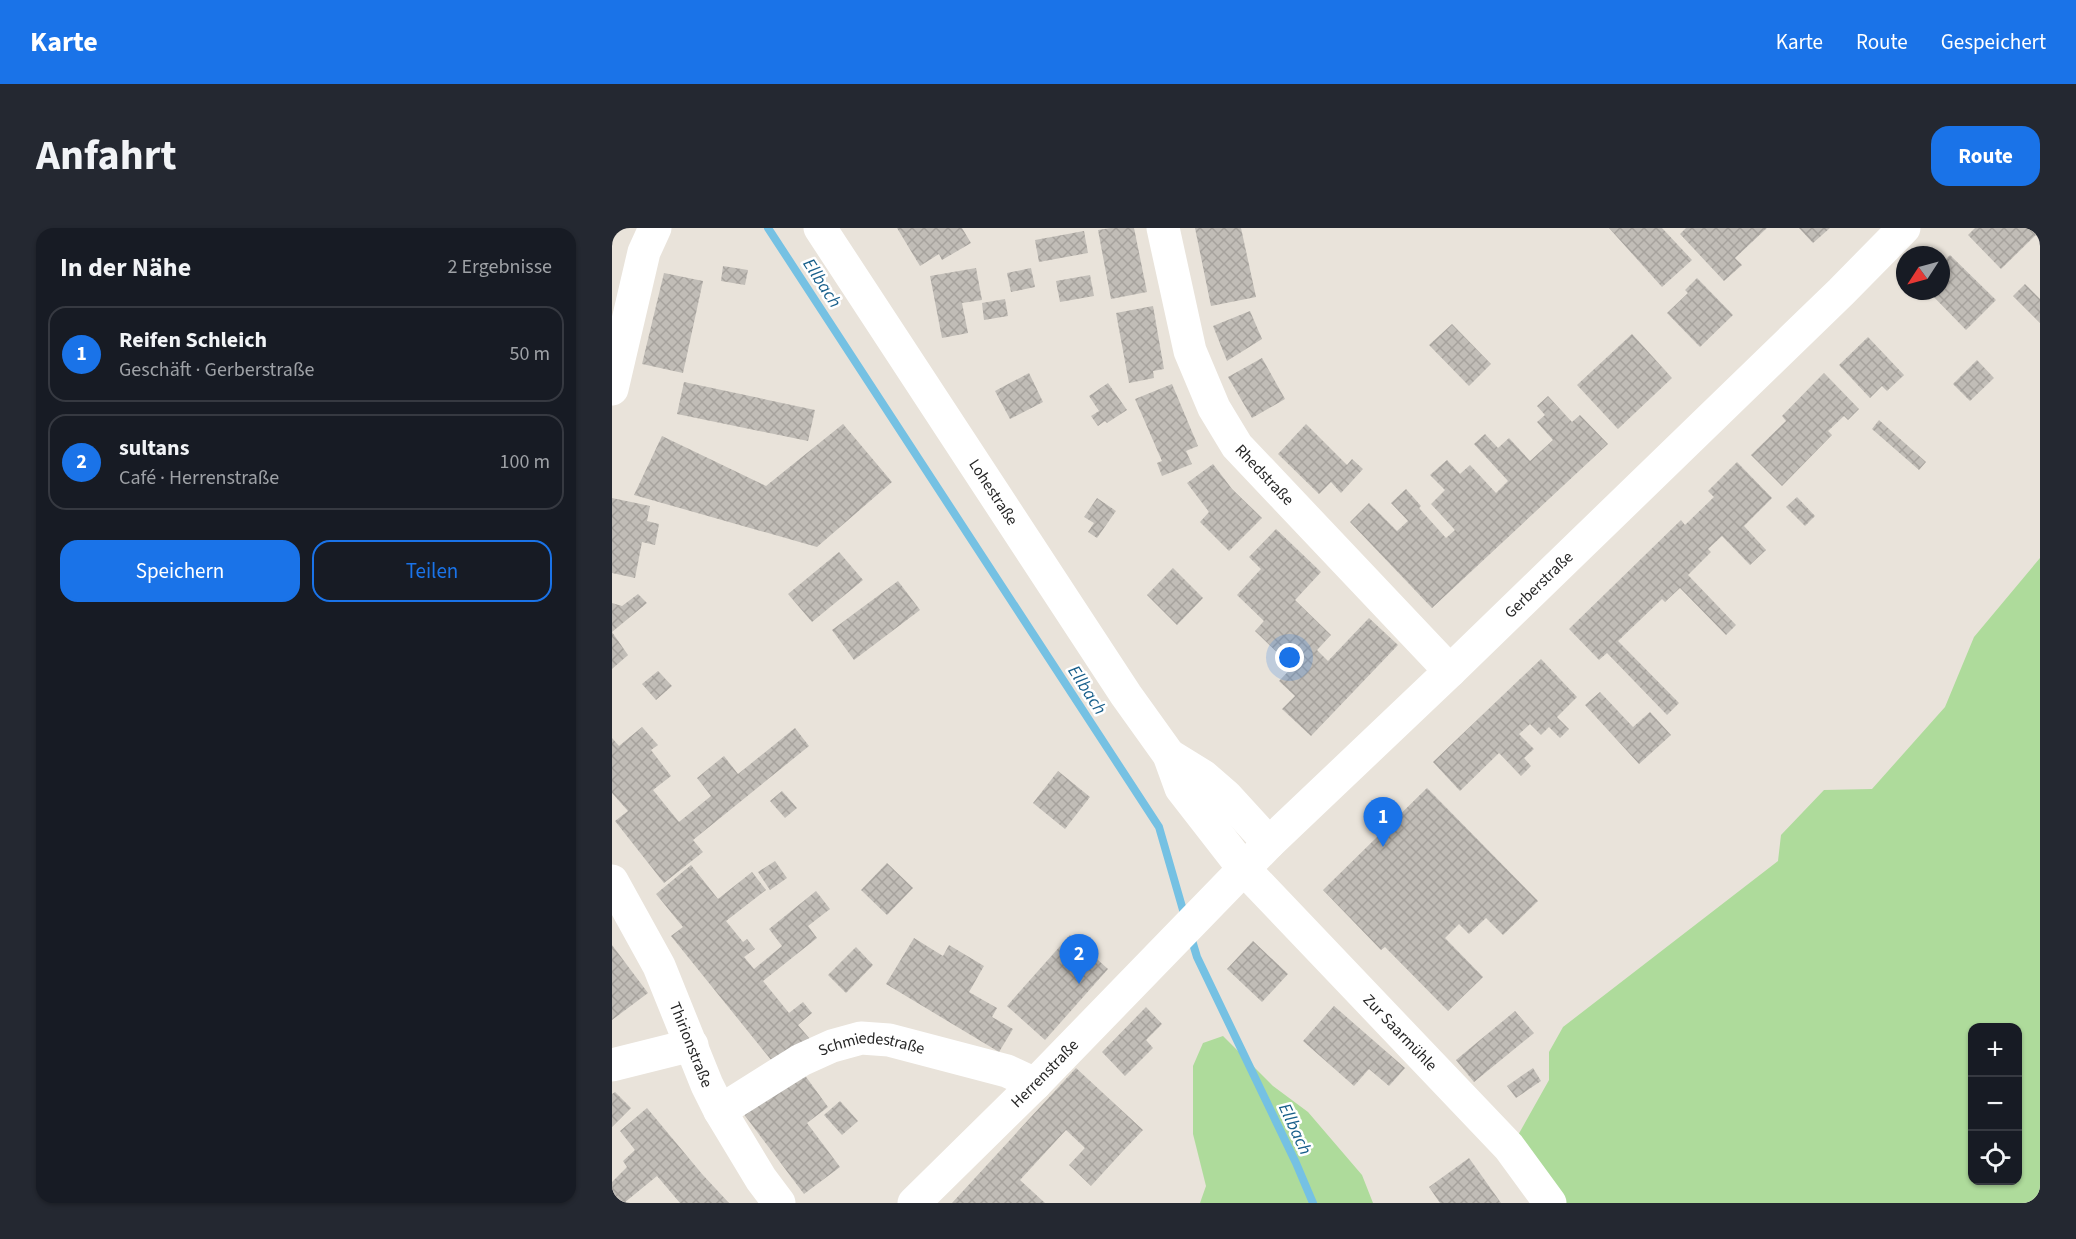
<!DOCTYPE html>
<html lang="de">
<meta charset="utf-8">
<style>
:root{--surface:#171b24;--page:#242831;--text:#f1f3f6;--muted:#9ea1a6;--line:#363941;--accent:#1a73e8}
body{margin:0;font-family:"Source Sans 3",sans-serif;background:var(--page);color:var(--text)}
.controls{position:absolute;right:18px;bottom:18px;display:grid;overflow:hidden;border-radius:12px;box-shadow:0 2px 4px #0004}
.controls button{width:54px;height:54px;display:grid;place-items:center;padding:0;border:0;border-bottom:2px solid var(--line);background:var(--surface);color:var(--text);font:30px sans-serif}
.compass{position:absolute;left:1284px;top:18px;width:54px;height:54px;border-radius:50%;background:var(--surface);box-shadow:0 2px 4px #0004;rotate:234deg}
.you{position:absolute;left:678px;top:430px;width:21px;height:21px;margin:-15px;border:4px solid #fff;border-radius:50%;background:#1a73e8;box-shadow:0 0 0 9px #1a73e833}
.badge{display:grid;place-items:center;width:39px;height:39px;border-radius:50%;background:var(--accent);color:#fff;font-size:20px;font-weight:700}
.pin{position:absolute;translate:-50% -50px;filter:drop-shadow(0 2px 3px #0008)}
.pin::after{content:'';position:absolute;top:32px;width:21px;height:18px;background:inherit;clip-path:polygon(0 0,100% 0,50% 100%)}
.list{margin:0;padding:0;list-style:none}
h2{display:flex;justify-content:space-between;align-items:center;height:78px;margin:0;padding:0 24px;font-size:26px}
h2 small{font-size:20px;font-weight:400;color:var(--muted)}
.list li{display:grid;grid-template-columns:39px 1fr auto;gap:18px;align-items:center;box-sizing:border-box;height:96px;margin:0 12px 12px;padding:0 12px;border:2px solid var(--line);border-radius:18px}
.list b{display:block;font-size:22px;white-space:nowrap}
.list p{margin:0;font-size:20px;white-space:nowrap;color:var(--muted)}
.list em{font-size:20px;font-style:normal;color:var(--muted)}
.actions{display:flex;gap:12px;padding:18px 24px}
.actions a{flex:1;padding:14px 0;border:2px solid var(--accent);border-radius:18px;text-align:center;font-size:21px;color:var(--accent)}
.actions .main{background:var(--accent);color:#fff}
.icon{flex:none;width:33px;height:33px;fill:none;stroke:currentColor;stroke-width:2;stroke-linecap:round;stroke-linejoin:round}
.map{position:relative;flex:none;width:1428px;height:975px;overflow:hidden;border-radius:18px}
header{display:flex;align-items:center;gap:36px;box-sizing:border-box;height:84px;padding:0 30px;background:var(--accent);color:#fff}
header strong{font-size:28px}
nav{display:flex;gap:33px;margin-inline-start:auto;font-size:21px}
.intro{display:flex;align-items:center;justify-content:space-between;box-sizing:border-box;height:144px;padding:0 36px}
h1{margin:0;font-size:42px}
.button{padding:15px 27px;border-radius:18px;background:var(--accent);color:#fff;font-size:21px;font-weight:700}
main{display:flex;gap:36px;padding:0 36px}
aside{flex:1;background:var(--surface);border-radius:18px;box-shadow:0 2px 4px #0004}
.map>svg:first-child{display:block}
.grass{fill:#aedb9b;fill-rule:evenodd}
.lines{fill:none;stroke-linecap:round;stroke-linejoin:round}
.stream{stroke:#75c1e3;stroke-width:8}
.building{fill:url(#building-cross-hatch)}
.minor{stroke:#fff;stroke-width:33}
.labels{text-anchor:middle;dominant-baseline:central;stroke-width:5;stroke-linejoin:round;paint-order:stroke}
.street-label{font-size:16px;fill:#272727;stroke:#fff}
.water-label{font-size:18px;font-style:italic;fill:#185f8b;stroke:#fff}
</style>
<header>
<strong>Karte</strong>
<nav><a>Karte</a><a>Route</a><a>Gespeichert</a></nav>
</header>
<div class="intro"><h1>Anfahrt</h1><a class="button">Route</a></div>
<main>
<aside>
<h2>In der Nähe<small>2 Ergebnisse</small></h2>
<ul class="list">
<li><span class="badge">1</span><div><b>Reifen Schleich</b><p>Geschäft · Gerberstraße</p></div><em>50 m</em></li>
<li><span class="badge">2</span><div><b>sultans</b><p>Café · Herrenstraße</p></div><em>100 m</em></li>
</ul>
<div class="actions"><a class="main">Speichern</a><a>Teilen</a></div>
</aside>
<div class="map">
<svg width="1428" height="975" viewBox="0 0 1428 975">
<defs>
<pattern id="building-cross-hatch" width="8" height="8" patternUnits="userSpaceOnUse" patternTransform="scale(1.5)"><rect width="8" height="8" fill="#c1bdb7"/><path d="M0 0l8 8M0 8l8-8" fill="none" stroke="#a6a29d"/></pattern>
</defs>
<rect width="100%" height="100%" fill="#e9e3da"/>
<!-- grass -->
<g class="grass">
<path d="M1428 330V975H953L905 909 937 852V824L951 799 1166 633 1169 607 1212 562 1260 561 1333 479 1362 409ZM1360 800H1406V952H1360Z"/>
<polygon points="611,808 661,858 696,884 750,947 761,975 588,975 594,958 581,906 581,838 591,815"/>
</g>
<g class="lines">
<!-- stream -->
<g class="stream">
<polyline points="156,0 547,599 573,689"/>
<polyline points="579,709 585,729 684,935 701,975"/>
</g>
</g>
<!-- building -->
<g class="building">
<polygon points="285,0 350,0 359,15 330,32 327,26 308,38"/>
<polygon points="499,0 522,0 535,64 499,71 486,2"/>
<polygon points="583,0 629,0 644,69 599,78"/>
<polygon points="997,0 1050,0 1080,32 1050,59"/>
<polygon points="1074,0 1155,0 1123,30 1130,37 1112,53 1068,6"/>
<polygon points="1187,0 1218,0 1201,15"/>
<polygon points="1363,0 1428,0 1428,3 1389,41 1356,7"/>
<polygon points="472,3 476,25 427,34 423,12"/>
<polygon points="1338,27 1384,72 1354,102 1316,63 1329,63 1329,36"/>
<polygon points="111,38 136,42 133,57 109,53"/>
<polygon points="364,40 370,72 350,75 356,105 330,110 318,48"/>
<polygon points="419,40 423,59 399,64 395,45"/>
<polygon points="52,45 91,53 71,145 30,136"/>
<polygon points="478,47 482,68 448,74 444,53"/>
<polygon points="1085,50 1121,87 1088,119 1055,85 1076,65 1073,62"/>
<polygon points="1413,56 1428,71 1428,95 1401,68"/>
<polygon points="393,71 396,88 372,92 370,75"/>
<polygon points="541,78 552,141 541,143 542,150 517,155 504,85"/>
<polygon points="638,83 650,111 615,133 601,98"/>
<polygon points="840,96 879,136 857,158 817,117"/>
<polygon points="1020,106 1060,150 1006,201 965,157"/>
<polygon points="1256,109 1292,147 1275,163 1270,158 1258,170 1227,137"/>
<polygon points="650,130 673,171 640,190 616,149"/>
<polygon points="1365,132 1382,150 1358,173 1341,156"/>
<polygon points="417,145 431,174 398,191 383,163"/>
<polygon points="1212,145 1247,181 1236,192 1232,188 1216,203 1220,207 1170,258 1139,227 1174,193 1170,188"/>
<polygon points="72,154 203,182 196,213 65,186"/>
<polygon points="496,155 515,182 495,195 493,193 486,198 479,188 487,183 477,168"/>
<polygon points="560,156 586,218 574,223 580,236 550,248 545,235 550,233 523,171"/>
<polygon points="936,168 960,194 968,187 996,216 820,380 738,294 757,275 785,303 796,293 779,275 794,261 809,278 807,280 834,310 843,302 819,276 833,262 818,247 835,232 848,246 858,237 884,265 896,253 862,216 873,206 886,220 897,210 918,233 941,212 925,194 933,187 925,178"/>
<polygon points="1267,192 1314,234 1307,242 1260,201"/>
<polygon points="231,196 280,254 205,319 22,267 50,208 154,258"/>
<polygon points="694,196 735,237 740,231 751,241 729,265 719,254 707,266 666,226"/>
<polygon points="1125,234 1160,270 1132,298 1154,322 1138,337 1110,308 1096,321 1099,324 1076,347 1124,397 1114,407 1068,360 1053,374 1050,371 1006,413 1067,475 1055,487 995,425 987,432 957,401 1069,292 1073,297 1102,269 1096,263"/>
<polygon points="601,236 620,261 650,290 617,323 588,294 597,284 575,255"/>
<polygon points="1185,269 1203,288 1193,298 1174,279"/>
<polygon points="0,270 38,278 35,293 47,296 43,317 30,314 23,350 0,345"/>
<polygon points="485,270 504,283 485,310 476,304 482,295 472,289"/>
<polygon points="664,301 709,344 683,372 719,407 705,422 716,433 757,390 786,417 699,508 670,481 683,468 667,453 688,431 680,424 673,432 643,403 652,393 625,367 649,341 637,329"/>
<polygon points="227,324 251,352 200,394 176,366"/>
<polygon points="561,340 591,370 565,397 535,367"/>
<polygon points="286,353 308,382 242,432 220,402"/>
<polygon points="26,366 35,375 0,404 16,427 0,441 0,375 10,378"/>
<polygon points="929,431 965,469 945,489 957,501 948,510 937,499 929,507 918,496 907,506 922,521 912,530 919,538 909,548 887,525 848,563 821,534"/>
<polygon points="46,443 60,458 44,472 30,456"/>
<polygon points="988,464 1021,499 1038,484 1059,507 1027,536 973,477"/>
<polygon points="30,499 46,517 39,522 59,548 41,562 67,594 99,568 85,550 112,528 126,546 183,500 197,518 81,612 91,624 52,655 3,593 16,583 0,565 0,510 7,518"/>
<polygon points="446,543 478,569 453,601 421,575"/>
<polygon points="815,560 926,673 891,707 874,690 857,706 847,696 833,710 871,749 836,783 773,719 769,722 711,662"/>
<polygon points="170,563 185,580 173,590 158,573"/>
<polygon points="163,633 175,650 158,662 146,644"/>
<polygon points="275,635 301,660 275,687 249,662"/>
<polygon points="79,637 106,671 140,644 154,662 114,693 131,714 135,711 143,721 132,729 142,741 170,718 157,701 204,663 218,681 196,698 205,710 151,753 177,785 191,774 200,785 186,797 198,811 164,838 59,708 71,699 44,666"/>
<polygon points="458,707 496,741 433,812 395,778"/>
<polygon points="302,710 331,728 337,717 372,738 357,764 385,780 380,789 401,801 387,824 274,756"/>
<polygon points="641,713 676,746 650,774 615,741"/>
<polygon points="0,717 36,765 0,792"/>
<polygon points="244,719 261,737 234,765 216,747"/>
<polygon points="722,778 793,840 777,858 757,841 742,858 691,813"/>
<polygon points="534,779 550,796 534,812 541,820 513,848 490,824"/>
<polygon points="903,783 922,805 862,854 844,832"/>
<polygon points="464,840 531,902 511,923 479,958 457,937 473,920 454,902 408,952 433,975 340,975"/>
<polygon points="921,840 929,853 904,870 895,858"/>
<polygon points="189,842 216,879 195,895 228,939 192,966 131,885"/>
<polygon points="3,864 19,880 0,899 0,866"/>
<polygon points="228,873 246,893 230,907 212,887"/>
<polygon points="35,880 90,946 117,975 68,975 45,948 12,975 0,975 0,954 15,939 11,933 23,922 8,903"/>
<polygon points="857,930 889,975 828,975 817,959"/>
</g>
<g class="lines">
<!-- minor -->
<g class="minor">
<path id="s1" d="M208 0 514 467 557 527 569 560 632 641 897 919 938 975"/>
<path id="s2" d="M551 0 578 123 602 180 625 218 838 443"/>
<polyline points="0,161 32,24 43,0"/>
<polyline points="557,527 591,548 614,568 657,615"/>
<path id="s3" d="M0 653 47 738 95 857 108 883 149 951 167 975"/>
<polyline points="0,837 80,817"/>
<path id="s4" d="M108 883 189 832 220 818 249 810 277 812 395 843 423 856"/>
<path id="s5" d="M302 975 423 856 657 615 838 443 1229 64 1292 0"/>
</g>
</g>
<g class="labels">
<!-- street labels -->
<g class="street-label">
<text stroke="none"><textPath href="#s2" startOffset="272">Rhedstraße</textPath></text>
<text stroke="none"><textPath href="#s1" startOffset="316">Lohestraße</textPath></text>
<text stroke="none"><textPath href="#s5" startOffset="879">Gerberstraße</textPath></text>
<text stroke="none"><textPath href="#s1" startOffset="996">Zur Saarmühle</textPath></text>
<text stroke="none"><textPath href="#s3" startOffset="182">Thirionstraße</textPath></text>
<text stroke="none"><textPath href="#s4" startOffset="170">Schmiedestraße</textPath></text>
<text stroke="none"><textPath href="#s5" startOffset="184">Herrenstraße</textPath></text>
</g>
<!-- water labels -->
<g class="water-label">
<text transform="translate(210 55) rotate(57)">Ellbach</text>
<text transform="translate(475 462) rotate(57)">Ellbach</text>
<text transform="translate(683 901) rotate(65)">Ellbach</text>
</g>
</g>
</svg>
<div class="controls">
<button>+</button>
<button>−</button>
<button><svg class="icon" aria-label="locate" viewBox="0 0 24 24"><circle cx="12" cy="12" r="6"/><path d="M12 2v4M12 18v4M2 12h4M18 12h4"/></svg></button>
</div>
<svg class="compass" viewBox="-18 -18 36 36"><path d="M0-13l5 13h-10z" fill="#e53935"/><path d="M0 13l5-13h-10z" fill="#9ea1a6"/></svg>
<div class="you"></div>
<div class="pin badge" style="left:771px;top:619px">1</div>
<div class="pin badge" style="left:467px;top:756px">2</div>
</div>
</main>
